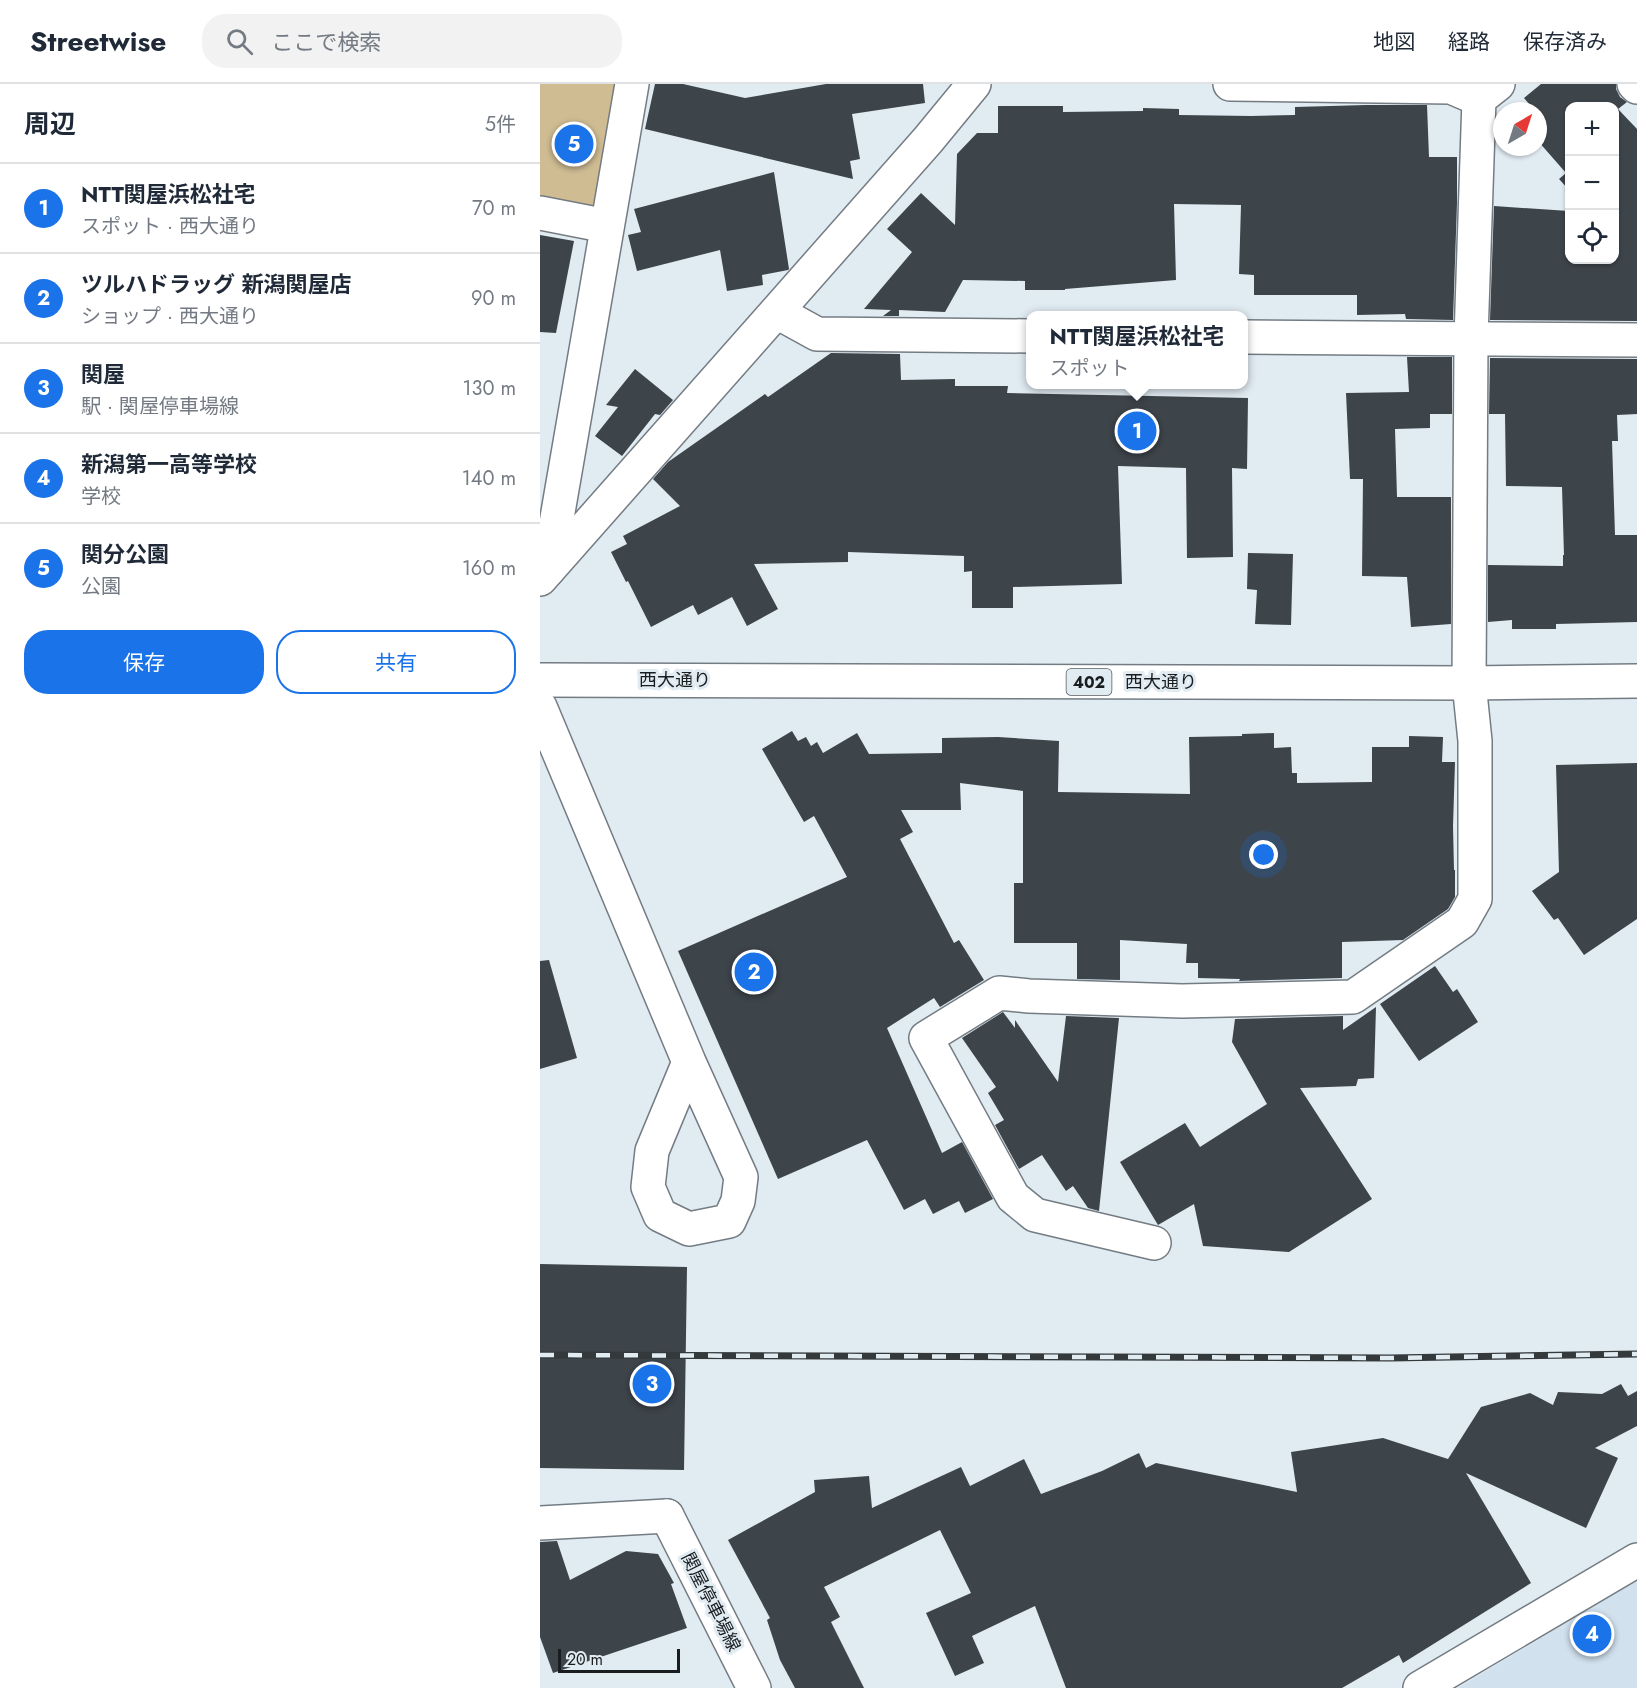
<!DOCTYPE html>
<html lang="ja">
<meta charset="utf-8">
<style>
:root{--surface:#fff;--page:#f2f2f3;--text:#1f2937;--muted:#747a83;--line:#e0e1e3;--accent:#1a73e8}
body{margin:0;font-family:Jost,"Noto Sans JP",sans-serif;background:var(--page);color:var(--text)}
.controls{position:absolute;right:18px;top:18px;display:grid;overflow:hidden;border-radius:12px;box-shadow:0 2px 4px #0004}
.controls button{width:54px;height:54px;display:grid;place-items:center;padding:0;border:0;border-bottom:2px solid var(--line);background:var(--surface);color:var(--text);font:30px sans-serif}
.compass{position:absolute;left:953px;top:18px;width:54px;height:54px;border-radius:50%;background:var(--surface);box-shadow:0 2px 4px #0004;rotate:39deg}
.scale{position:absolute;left:18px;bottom:15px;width:122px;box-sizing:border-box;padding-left:6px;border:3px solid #191d1f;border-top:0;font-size:16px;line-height:21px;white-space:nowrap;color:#191d1f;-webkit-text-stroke:4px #e1ebf2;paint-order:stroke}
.you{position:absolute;left:724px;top:771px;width:21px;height:21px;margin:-15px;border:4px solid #fff;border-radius:50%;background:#1a73e8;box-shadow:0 0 0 9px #1a73e833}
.badge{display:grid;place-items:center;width:39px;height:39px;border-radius:50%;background:var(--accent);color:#fff;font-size:20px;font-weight:700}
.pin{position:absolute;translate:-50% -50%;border:3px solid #fff;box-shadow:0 2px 6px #0006}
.popup{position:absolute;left:486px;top:227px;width:222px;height:78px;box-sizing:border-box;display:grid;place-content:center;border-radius:12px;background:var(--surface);filter:drop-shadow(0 2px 4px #0005);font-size:20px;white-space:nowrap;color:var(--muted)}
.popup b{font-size:22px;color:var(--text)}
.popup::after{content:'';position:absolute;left:50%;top:100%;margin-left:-12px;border:12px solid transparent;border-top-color:var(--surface)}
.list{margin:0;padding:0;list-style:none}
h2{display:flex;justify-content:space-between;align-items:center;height:78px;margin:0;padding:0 24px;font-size:26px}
h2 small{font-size:20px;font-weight:400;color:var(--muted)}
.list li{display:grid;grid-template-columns:39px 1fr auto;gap:18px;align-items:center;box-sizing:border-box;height:90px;padding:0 24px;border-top:2px solid var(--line)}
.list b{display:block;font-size:22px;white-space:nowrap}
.list p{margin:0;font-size:20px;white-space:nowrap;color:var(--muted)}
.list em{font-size:20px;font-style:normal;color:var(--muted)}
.actions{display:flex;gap:12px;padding:18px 24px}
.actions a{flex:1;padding:14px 0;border:2px solid var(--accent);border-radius:24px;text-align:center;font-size:21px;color:var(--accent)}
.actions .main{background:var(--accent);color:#fff}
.icon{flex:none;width:33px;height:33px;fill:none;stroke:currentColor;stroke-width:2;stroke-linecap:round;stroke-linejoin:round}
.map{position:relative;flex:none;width:1097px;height:1604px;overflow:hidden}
header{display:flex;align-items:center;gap:36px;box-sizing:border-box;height:84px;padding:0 30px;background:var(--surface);border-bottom:2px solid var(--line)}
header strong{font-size:28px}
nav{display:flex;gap:33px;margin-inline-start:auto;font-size:21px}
.search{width:420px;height:54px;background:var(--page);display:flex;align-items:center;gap:15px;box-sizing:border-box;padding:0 21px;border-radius:24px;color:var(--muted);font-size:22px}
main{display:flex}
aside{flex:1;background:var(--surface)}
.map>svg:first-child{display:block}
.built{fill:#d1e1ee}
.green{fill:#cfbc93}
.building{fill:#3d444a}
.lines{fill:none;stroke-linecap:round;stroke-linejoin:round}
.street-casing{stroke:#747c83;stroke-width:36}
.secondary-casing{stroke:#747c83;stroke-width:36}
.highway-casing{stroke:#747c83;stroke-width:36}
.street{stroke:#fff;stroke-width:33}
.secondary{stroke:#fff;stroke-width:33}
.highway{stroke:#fff;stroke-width:33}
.rail-casing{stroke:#34393b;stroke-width:7}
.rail{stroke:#e1ebf2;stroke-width:4.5;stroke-dasharray:14;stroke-linecap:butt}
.labels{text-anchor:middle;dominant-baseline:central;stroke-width:6;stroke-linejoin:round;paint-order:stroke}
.shield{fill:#e1ebf2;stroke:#555b5e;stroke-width:1.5}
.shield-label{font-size:16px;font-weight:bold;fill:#191d1f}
.street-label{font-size:18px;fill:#191d1f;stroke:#e1ebf2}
</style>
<header>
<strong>Streetwise</strong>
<div class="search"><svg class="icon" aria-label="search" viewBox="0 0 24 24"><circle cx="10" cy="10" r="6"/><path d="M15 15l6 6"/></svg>ここで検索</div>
<nav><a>地図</a><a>経路</a><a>保存済み</a></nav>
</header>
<main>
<aside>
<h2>周辺<small>5件</small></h2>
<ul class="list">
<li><span class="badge">1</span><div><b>NTT関屋浜松社宅</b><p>スポット · 西大通り</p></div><em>70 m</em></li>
<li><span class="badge">2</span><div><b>ツルハドラッグ 新潟関屋店</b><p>ショップ · 西大通り</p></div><em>90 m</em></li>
<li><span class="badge">3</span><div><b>関屋</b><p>駅 · 関屋停車場線</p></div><em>130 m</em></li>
<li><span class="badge">4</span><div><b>新潟第一高等学校</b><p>学校</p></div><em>140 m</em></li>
<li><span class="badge">5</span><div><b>関分公園</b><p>公園</p></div><em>160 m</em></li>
</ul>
<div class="actions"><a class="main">保存</a><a>共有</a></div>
</aside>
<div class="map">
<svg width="1097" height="1604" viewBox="0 0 1097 1604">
<rect width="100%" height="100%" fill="#e1ebf2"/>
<!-- built -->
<polygon class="built" points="1097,1496 1097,1604 918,1604"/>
<!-- green -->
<polygon class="green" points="0,0 78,0 56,129 0,119"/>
<!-- building -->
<g class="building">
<polygon points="115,0 143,0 205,14 286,0 383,0 385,19 312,30 320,75 310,77 313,95 105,45"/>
<polygon points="1001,0 1076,0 1076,5 1080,13 1087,18 1078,25 1097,45 1097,237 950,236 954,122 1029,127 1029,176 1074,176 1074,22 1029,22 1029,106 1019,95 1026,89 998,57 998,27 995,27 984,14"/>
<polygon points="826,21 887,21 889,73 917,73 917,119 913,236 866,235 865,230 817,231 817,211 714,211 714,191 699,190 701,121 634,120 636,196 525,205 525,206 485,206 485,197 423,196 405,228 359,226 359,232 343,232 351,226 324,225 372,168 347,145 381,109 415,141 417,70 437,49 458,49 458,22 523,22 523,28 603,27 603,24 639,25 639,31 711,32 755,31 755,23"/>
<polygon points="234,88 249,185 248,186 222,191 223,201 187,207 180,166 97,187 88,151 101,148 94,125"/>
<polygon points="0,151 34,157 16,249 0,248"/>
<polygon points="291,269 360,270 361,296 415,295 415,302 468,302 467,309 708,314 707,385 692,384 693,473 647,474 646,384 578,382 582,500 473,503 473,524 432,524 432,487 424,488 424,472 308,468 308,478 214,480 238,525 207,542 192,513 158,531 153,521 111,543 88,497 86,498 71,468 87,460 83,452 140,422 113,395 128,378 225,310 228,313"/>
<polygon points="867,273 912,273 912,330 890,330 890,344 855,345 857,413 911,413 911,540 871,543 867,493 822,492 823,395 810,395 806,309 869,308"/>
<polygon points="950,274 1097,275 1097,330 1077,331 1078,357 1072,357 1075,451 1097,451 1097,538 1016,540 1016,545 972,545 972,536 948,538 948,481 1023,482 1023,471 1024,471 1022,403 966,402 965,330 949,330"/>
<polygon points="95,285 133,316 120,331 115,330 82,372 55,352 78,323 66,321"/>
<polygon points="708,469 753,470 751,541 715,540 717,506 707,505"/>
<polygon points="252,647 258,657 266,653 271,662 277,658 283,669 317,649 329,670 402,669 402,654 458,653 519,657 518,708 650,710 649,653 702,652 702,650 734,649 734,664 751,663 752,689 757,689 757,699 832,698 832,663 869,663 869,652 903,653 902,678 915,678 913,742 914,786 915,786 915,813 908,825 863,856 802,858 802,894 699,897 700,895 658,894 658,879 646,879 647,860 580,856 580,896 537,895 537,859 474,859 474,799 483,799 483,707 420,699 421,726 361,726 373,748 360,755 414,859 419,856 444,896 400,923 394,914 347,944 402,1069 422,1058 453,1115 425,1129 419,1117 393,1130 385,1115 364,1126 327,1056 238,1095 138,867 307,793 274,732 264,738 222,665"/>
<polygon points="1097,679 1097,835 1044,871 1018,834 1014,836 992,807 1019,788 1016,681"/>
<polygon points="9,876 37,974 0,985 0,877"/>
<polygon points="895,882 913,908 917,905 938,938 879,977 840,920"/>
<polygon points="836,923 834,994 818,995 816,1002 760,1004 832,1115 749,1168 663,1162 654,1120 618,1141 580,1078 645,1039 660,1063 727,1020 692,958 695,935 803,932 803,946"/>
<polygon points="463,928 475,944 475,936 518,998 526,932 579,934 559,1127 548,1124 533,1102 526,1107 502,1071 479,1085 455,1041 464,1036 448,1009 456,1003 422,954"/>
<polygon points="0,1180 147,1183 144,1386 0,1384"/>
<polygon points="1081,1300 1088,1312 1097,1307 1097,1342 1055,1364 1078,1374 1046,1444 926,1389 991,1499 863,1579 859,1571 802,1604 526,1604 495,1522 432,1552 444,1579 415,1592 386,1529 431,1509 400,1446 284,1503 300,1533 291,1538 324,1604 255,1604 240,1576 227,1536 230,1534 188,1456 275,1408 274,1396 329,1392 332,1424 421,1383 430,1402 484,1375 501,1410 562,1387 599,1369 606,1384 616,1379 757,1408 751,1368 843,1354 908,1375 941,1323 990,1309 1013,1321 1018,1308 1062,1310"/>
<polygon points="17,1457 30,1496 86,1467 118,1470 134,1499 131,1500 147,1544 13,1589 0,1553 0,1458"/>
</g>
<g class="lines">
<defs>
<g id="street">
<polyline points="690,0 911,3 939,15"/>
<polyline points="1094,0 1097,3"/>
<polyline points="0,129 67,142"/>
<polyline points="237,228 277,250 490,252"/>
<polyline points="704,253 1097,256"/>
<polyline points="8,486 92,0"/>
<polyline points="0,495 388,56 434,0"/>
<polyline points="0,623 149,978 201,1093 198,1117 189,1137 149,1145 120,1131 108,1103 112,1067 149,978"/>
<polyline points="614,1159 495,1131 473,1113 386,954 459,909 489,912 642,917 813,913 922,838 935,815 935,657 929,599 931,254 939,15 958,0"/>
<polyline points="0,1439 127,1432"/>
<polyline points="880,1604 1097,1476"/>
</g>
<polyline id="secondary" points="127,1432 214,1604"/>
<polyline id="highway" points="0,596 929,599 1097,597"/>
</defs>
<!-- street casing -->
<use href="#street" class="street-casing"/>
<!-- secondary casing -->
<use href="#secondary" class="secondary-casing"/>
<!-- highway casing -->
<use href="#highway" class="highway-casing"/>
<!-- street -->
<use href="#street" class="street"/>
<!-- secondary -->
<use href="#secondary" class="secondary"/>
<!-- highway -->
<use href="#highway" class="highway"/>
<defs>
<polyline id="rail" points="0,1271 850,1274 1097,1270"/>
</defs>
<!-- rail casing -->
<use href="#rail" class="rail-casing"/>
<!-- rail -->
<use href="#rail" class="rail"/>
</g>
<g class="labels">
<!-- shield labels -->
<rect class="shield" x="526.5" y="585" width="45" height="26" rx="4.5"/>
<g class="shield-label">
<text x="549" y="598">402</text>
</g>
<!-- street labels -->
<g class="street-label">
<text x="135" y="596">西大通り</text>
<text x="621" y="598">西大通り</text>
<text transform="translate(171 1518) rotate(63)">関屋停車場線</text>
</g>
</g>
</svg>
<div class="controls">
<button>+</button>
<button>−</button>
<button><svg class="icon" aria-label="locate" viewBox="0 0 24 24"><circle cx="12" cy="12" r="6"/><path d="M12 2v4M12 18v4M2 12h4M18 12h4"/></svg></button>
</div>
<svg class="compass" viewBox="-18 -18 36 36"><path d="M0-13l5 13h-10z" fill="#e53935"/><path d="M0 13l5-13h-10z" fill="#747a83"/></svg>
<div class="scale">20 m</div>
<div class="you"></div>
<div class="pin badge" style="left:597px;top:347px">1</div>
<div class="popup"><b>NTT関屋浜松社宅</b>スポット</div>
<div class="pin badge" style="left:214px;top:888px">2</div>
<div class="pin badge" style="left:112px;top:1300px">3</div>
<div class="pin badge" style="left:1052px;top:1550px">4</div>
<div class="pin badge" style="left:34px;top:60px">5</div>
</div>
</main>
